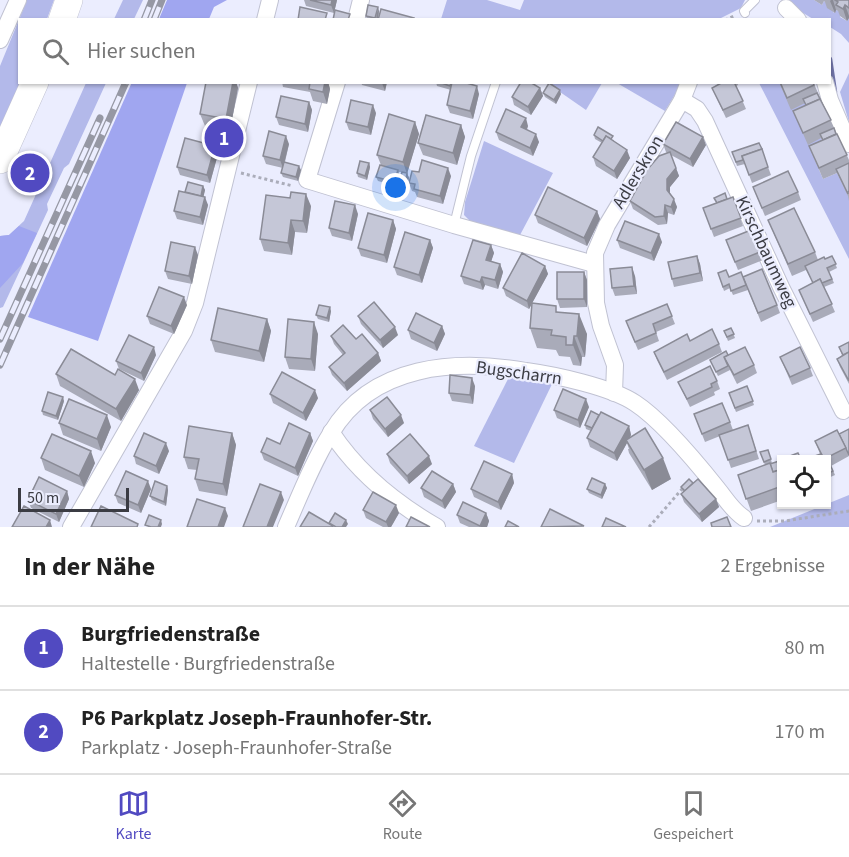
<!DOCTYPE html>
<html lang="de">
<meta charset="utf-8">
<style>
:root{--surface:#fff;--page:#f6f6f6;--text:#222;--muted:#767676;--line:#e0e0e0;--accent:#514ac1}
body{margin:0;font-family:"Source Sans 3",sans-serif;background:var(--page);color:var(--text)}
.controls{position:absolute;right:18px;bottom:18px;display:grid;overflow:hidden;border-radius:0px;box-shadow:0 2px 4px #0004}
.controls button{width:54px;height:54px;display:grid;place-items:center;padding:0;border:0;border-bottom:2px solid var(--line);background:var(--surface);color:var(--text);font:30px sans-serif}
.scale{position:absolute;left:18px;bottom:15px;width:111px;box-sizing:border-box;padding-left:6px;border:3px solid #3b3c43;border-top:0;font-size:16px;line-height:21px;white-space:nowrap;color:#3b3c43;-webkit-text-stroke:4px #ebedfe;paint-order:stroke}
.you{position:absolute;left:396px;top:188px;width:21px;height:21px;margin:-15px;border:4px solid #fff;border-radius:50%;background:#1a73e8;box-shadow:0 0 0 9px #1a73e833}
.badge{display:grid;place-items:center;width:39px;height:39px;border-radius:50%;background:var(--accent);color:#fff;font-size:20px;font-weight:700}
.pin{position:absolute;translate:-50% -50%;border:3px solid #fff;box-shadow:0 2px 6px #0006}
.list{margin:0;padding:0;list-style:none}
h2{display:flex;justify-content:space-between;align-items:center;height:78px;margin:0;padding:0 24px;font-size:26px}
h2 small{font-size:20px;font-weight:400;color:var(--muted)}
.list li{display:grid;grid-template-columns:39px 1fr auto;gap:18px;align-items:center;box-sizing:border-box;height:84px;padding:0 24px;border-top:2px solid var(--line)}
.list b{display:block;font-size:22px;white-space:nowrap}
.list p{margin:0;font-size:20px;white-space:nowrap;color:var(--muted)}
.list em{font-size:20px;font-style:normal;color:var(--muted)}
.icon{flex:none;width:33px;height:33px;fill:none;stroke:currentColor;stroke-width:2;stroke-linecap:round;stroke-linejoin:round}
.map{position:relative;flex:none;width:849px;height:527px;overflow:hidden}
.search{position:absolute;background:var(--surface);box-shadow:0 2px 4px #0004;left:18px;right:18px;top:18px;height:66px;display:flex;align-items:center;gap:15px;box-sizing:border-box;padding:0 21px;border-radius:0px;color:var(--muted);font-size:22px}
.sheet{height:246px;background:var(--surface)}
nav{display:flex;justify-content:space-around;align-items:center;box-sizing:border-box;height:84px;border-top:2px solid var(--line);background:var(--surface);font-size:16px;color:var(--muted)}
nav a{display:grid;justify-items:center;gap:3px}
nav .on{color:var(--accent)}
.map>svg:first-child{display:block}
.green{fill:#b3b9ea}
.forest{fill:#a0a6f0}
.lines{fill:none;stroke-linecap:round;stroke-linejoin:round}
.stream{stroke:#7074a8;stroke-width:4.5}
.lane-casing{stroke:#c0c2d2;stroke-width:10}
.street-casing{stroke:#c0c2d2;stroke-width:18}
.primary-casing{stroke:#c0c2d2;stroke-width:28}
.path{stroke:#abadba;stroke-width:3;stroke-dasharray:3 3;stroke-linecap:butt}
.lane{stroke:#fff;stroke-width:8}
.street{stroke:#fff;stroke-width:16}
.primary{stroke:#fff;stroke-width:27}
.rail-casing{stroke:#9698a4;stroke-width:7}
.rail{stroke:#ebedfe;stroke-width:4.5;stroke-dasharray:14;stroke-linecap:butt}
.wall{fill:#a9abb9}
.shaded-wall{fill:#8a8b96}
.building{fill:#c5c7d7;stroke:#8a8b96;stroke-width:1.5}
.labels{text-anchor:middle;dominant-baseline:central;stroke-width:4.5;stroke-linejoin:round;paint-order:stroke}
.street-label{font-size:18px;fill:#3b3c43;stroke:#ebedfe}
</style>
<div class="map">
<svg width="849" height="527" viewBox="0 0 849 527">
<rect width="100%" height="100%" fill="#ebedfe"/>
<!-- green -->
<g class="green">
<polygon points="27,0 54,0 47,19 20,20 20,83 0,129 0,66"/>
<polygon points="123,0 143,0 134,19 114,19"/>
<polygon points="447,0 487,0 520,10 524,0 745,0 741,8 719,19 441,19"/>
<polygon points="782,0 814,0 822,5 824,1 829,5 834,13 836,10 842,13 840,17 847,21 849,18 849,43 841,34 830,27 830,20 813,19"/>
<polygon points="849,73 849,122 840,92"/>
<polygon points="86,83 106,83 69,164 64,168 47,204 48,210 3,307 0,308 0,236 9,235 24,221"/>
<polygon points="547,83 602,83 586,110"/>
<polygon points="617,83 682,83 665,111"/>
<polygon points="759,83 812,83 821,138 827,152 814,158 823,179 837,173 849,197 849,259"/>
<polygon points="484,141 553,173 520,235 471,222 464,215 465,202"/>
<polygon points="509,377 530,378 552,384 514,463 474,446"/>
<polygon points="849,495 849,527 770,527"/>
</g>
<!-- forest -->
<g class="forest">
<polygon points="167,0 227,0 214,7 209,19 159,19"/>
<polygon points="132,82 187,83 98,341 28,317"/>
<polygon points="19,226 37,233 23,263 0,288 0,236 9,235"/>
</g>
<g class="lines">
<!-- stream -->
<polyline class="stream" points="830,59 835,92"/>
<defs>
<g id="lane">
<polyline points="745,13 744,11 755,0"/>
<polyline points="454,225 471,156 496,82"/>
</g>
<g id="street">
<polyline points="786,8 798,20"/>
<polyline points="265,20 270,0"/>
<polyline points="356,20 361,0"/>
<polyline points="0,40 18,0"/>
<polyline points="337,82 307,180 454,225 594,264"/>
<polyline points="825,82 830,100 849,144"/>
<polyline points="682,100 697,109 705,121 781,287 843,411"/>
<polyline points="614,393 615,365 601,326 596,303 595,253 607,225 682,100 689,82"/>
<path d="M331 432C358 473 395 503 437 527"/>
<polyline points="71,527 184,331 195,303 249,82"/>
<path d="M286 527C300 495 313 462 331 433 372 364 456 359 526 371 555 375 611 387 635 403 661 420 697 463 717 488 726 499 732 510 744 518"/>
</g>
<g id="primary">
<polyline points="62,20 69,0"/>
<polyline points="0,160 35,82"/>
</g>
</defs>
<!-- lane casing -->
<use href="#lane" class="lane-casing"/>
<!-- street casing -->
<use href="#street" class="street-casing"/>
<!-- primary casing -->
<use href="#primary" class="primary-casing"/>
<!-- path -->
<g class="path">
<polyline points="725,20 734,16"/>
<polyline points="241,173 293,186"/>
<polyline points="757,521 785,521 849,511"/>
<polyline points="649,527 683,488"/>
</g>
<!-- lane -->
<use href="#lane" class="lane"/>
<!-- street -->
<use href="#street" class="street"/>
<!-- primary -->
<use href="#primary" class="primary"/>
<defs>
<g id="rail">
<polyline points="144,20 152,0"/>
<polyline points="154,20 162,0"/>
<polyline points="0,339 100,118"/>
<polyline points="0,365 126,82"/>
</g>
</defs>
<!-- rail casing -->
<use href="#rail" class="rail-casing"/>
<!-- rail -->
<use href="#rail" class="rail"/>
</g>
<!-- wall -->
<g class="wall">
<polygon points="304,0 337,0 334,13 306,6"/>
<polygon points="814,0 849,0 849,18 847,21 840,16 838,11 836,10 835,13 827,8 825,2 824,1 822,5"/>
<polygon points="379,11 378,20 367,20 366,16"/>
<polygon points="206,82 236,82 238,88 230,130 205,126 200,114"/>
<polygon points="282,82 328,82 330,89 327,104 313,101 310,92 283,87"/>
<polygon points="361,82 387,82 385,91 362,85"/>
<polygon points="436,82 463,82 479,94 473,119 450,113 447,105 451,90 437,86"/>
<polygon points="717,82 737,82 738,85 736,86 746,109 726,118 712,88 718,85"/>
<polygon points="779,82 813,82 849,160 849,201 848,196 837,173 823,179 809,146 822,140 821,138 808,145 793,111 806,105 805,103 791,110"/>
<polygon points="540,88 543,96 531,115 514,105 512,97"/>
<polygon points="543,93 561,94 556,104 545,97"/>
<polygon points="309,102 312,110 308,132 279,125 276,117"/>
<polygon points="376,113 371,135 349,130 346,122"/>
<polygon points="415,122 419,134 407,173 409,178 406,189 400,187 399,183 401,172 398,172 399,174 396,186 378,181 376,177 381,165 377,155"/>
<polygon points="422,125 461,125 465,137 457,165 423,155 418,143 423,127"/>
<polygon points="528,126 527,130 539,142 533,156 499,140 496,132"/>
<polygon points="594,135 614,140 614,141 630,158 617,179 596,166 593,157 602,143 595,139"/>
<polygon points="759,143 771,175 752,183 745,164 737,166 732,152"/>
<polygon points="289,144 285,162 301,170 298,181 283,177 281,173 283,168 266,164 263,156"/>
<polygon points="663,144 706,145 693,167 671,155 679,176 670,187 670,193 677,207 674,215 668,213 667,224 658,225 633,209 630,201 667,153 666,152"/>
<polygon points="215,146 218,154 210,183 180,175 177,167"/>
<polygon points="369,163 370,167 367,180 358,177 357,173"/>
<polygon points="419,172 451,176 443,204 417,197 415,192 412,191 409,183"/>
<polygon points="203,186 205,190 203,197 208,205 203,225 177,219 174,211 185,192"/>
<polygon points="753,187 798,192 801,200 765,216"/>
<polygon points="733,197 743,226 714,237 703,208"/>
<polygon points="311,206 307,233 295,232 292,255 264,251 260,239"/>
<polygon points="597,211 600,219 587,246 538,223 535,215"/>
<polygon points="358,214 352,241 332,236 329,228"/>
<polygon points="393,220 396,229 387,263 361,256 358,248"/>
<polygon points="768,220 815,252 818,260 825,259 832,256 837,268 829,272 834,283 824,287 835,312 813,322 799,290 813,283 806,270 792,276"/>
<polygon points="751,230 763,260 738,270 726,240"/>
<polygon points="430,240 433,248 422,283 397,275 394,267"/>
<polygon points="617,240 662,242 654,261 620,248"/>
<polygon points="491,245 494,253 491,261 500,264 503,272 498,289 485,285 483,290 464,284 461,276"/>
<polygon points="198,255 192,284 168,279 165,271"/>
<polygon points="697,256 700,264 703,281 674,287 672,279"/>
<polygon points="545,266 548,274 532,303 559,312 587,334 585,357 582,357 581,366 573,365 570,357 559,356 556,350 537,348 530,328 532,304 529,309 506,296 503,288"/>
<polygon points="584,272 587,280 587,307 560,308 557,299"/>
<polygon points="718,273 729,277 746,285 777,305 780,313 761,322 746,285 748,290 733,295 730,288 724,291"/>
<polygon points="635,276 637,294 615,296 612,288"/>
<polygon points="667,304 675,324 656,332 659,341 638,350 626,321"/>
<polygon points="187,305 174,334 150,324 147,316"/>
<polygon points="331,311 329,322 318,319 316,315"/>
<polygon points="358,316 398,335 383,348 361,324"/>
<polygon points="267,319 271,331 264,362 215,352 211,340"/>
<polygon points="442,326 445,334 437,351 411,339 408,330"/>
<polygon points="731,328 735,338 728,341 724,331"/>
<polygon points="318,334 315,371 289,369 285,357"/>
<polygon points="331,336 356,339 378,353 381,361 347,391 332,375 329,367 343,355 334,344"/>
<polygon points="690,341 719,344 722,352 667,380 657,360 654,352"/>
<polygon points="849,342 849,384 840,367 837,359 842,355 839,347"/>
<polygon points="156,355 144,381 119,369 116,361"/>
<polygon points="780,357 810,368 813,376 792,385"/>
<polygon points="710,360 754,365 757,373 737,384 730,370 718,376"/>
<polygon points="56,374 115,375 139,390 121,421 60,386"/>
<polygon points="717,381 720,389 714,392 715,395 690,407 678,382"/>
<polygon points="475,386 473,404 452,401 449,393"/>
<polygon points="747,386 754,405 736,412 729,393"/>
<polygon points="270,394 318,398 306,421 273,403"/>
<polygon points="64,401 58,420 43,415 42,411"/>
<polygon points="589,407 580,428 557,418 554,410"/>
<polygon points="370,410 404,423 388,437 373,419"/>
<polygon points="694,414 730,422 733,430 748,425 759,459 731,468 720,436 705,442"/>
<polygon points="59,423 111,427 101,451 63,435"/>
<polygon points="585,425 629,426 631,435 630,437 671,479 652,490 629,453 628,449 629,449 627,443 617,461 590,447 587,438 591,431 586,429"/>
<polygon points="849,429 849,456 831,466 835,475 826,479 826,459 816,459 820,454 815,441 839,434"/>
<polygon points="232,433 236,445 227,496 199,491 195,479 197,470 188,469 184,457"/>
<polygon points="310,433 313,441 298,476 264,460 261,452"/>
<polygon points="768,450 772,463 782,460 782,500 751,511 738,475 765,465 760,452"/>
<polygon points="169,451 159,474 136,464 134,456"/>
<polygon points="387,454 432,464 409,484 390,463"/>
<polygon points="41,458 95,463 84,487 45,470"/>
<polygon points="512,474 514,483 501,510 474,497 471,489"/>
<polygon points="453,484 456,492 445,509 424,497 421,488"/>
<polygon points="605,484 607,488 602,499 589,493 587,489"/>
<polygon points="167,486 168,490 166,506 152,500 150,496"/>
<polygon points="681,487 716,499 719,507 702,522 684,502 681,494 683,492"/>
<polygon points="151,489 141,513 118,503 115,495"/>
<polygon points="67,491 69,499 59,522 31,508 28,500"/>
<polygon points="363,510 399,513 391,527 383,527 366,518"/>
<polygon points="486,513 489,521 487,527 469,527 460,523 457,515"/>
</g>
<!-- shaded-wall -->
<g class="shaded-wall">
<polygon points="332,0 337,0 334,13 331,5"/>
<polygon points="831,0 833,0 836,10 835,13 830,1"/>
<polygon points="845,5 849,16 849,18 847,21 843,9"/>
<polygon points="378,7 379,11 378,20 376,20"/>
<polygon points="233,82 236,82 238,88 230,130 226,119"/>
<polygon points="325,82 328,82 330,89 327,104 323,92"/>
<polygon points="387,82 385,91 382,83"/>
<polygon points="477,86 479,94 473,119 470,111"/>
<polygon points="540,88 543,96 531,115 528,107"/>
<polygon points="560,90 561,94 556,104 554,100"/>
<polygon points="309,102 312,110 308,132 305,124"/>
<polygon points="373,105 376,113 371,135 368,127"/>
<polygon points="526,118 528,126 524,135 521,127"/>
<polygon points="415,122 419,134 407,174 403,162"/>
<polygon points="461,125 465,137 457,165 453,153"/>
<polygon points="536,134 539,142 533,156 530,148"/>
<polygon points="286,136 289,144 283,168 280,160"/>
<polygon points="703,137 706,145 693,167 690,159"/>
<polygon points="215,146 218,154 210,183 207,175"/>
<polygon points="627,150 630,158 617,179 614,171"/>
<polygon points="369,163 370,167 367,180 365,176"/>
<polygon points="299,166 301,170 298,181 296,177"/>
<polygon points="448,168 451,176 443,204 440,196"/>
<polygon points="676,168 679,176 670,187 670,198 667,190 667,179"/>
<polygon points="398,170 399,174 396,186 394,182"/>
<polygon points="407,173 409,178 406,189 405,185"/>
<polygon points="203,186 205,190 202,204 200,200"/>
<polygon points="306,194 311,206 307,233 303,221"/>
<polygon points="205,197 208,205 203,225 200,217"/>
<polygon points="674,199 677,207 674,215 671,207"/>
<polygon points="355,205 358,214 352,241 349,233"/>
<polygon points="665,205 668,213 667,224 664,216"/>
<polygon points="597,211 600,219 587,246 584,238"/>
<polygon points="291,220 295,232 292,255 288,243"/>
<polygon points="393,220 396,229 387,263 384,255"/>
<polygon points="659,234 662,242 654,261 651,253"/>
<polygon points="430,240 433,248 422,283 419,275"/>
<polygon points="491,245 494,253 489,268 486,260"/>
<polygon points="195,247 198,255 192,284 189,276"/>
<polygon points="697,256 700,264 703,281 700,273"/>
<polygon points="500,264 503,272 498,289 495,280"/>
<polygon points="545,266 548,274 529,309 527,301"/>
<polygon points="632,267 635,276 637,294 634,286"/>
<polygon points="584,272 587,280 587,307 584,299"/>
<polygon points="482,277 485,285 483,290 480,282"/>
<polygon points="184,297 187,305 174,334 171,326"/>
<polygon points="330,307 331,311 329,322 327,318"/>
<polygon points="579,314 587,334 585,357 577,336"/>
<polygon points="267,319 271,331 264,362 259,351"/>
<polygon points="314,322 318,334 315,371 311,359"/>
<polygon points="442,326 445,334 437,351 434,343"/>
<polygon points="395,327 398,335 383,348 380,340"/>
<polygon points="574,336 582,357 581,366 573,345"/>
<polygon points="154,347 156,355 144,381 141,373"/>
<polygon points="378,353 381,361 347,391 344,383"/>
<polygon points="472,378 475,386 473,404 470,395"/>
<polygon points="135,379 139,390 121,421 116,409"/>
<polygon points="315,390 318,398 306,421 303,413"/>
<polygon points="63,397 64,401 58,420 56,416"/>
<polygon points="586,399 589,407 580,428 578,420"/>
<polygon points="107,415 111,427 101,451 97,439"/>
<polygon points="401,415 404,423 388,437 385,429"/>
<polygon points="629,426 631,435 627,442 626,440 627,443 617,461 614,453"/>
<polygon points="232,433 236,445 227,496 223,484"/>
<polygon points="310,433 313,441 298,476 295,468"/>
<polygon points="166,443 169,451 159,474 156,466"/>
<polygon points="91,451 95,463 84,487 79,476"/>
<polygon points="429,456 432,464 409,484 407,476"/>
<polygon points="663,458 671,479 652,490 644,470"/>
<polygon points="512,474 514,483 501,510 498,502"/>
<polygon points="148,481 151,489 141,513 138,505"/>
<polygon points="453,484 456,492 445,509 442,501"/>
<polygon points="605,484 607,488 602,499 601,495"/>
<polygon points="167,486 168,490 166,506 164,502"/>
<polygon points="67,491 69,499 59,522 56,514"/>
<polygon points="281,492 284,500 273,527 267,527"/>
<polygon points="716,499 719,507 702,522 699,514"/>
<polygon points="396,505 399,513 391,527 388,527 386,522"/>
<polygon points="225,508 228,516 224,527 218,527"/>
<polygon points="486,513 489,521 487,527 481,527 480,526"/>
<polygon points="50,520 52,527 46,527"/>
<polygon points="161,520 162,524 161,527 158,527"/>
<polygon points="346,520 348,524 346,527 342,527"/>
</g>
<!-- building -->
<g class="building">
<polygon points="310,0 332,0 331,5"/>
<polygon points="835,0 849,0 849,8 845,5 843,9 836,5 838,2"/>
<polygon points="368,5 378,7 375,18 366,16"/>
<polygon points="300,7 327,13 325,20 298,20"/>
<polygon points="381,9 414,18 413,20 378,20"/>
<polygon points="335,10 350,14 348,20 333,20"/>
<polygon points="206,82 233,82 226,119 200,114"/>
<polygon points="310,82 325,82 323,92 309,89"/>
<polygon points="439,82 451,82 450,86"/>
<polygon points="452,82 463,82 477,86 470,111 447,105"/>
<polygon points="521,82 530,82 540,88 528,107 512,97"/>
<polygon points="723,82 734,82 743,101 723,110 712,88"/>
<polygon points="780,82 813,82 814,85 787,98"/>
<polygon points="549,83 560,90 554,100 543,93"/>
<polygon points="817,93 820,99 806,105 803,99"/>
<polygon points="281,96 309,102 305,124 276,117"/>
<polygon points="820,99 831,120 803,133 793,111"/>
<polygon points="351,100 373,105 368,127 346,122"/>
<polygon points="506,109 526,118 521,127 536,134 530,148 496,132"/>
<polygon points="389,114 415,122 403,162 377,155"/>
<polygon points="426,115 461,125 453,153 418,143"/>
<polygon points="676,122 703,137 690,159 663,144"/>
<polygon points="598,127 613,136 611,139 606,136 603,141 594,135"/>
<polygon points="834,128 836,134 823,140 820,134"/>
<polygon points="269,131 286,136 280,160 263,156"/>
<polygon points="837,134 847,155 819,168 809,146"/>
<polygon points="606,136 627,150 614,171 593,157"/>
<polygon points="185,138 215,146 207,175 177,167"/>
<polygon points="759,143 762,149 742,156 743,160 736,162 732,152"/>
<polygon points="762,149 768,167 749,175 742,156"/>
<polygon points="670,152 676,168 667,179 667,190 674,199 671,207 665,205 664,216 655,217 630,201 647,170 659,156"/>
<polygon points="422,160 448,168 440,196 414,189 415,184 409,183 412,171 419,172"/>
<polygon points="360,161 369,163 365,176 357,173"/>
<polygon points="284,162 299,166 296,177 281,173"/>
<polygon points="849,163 849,191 848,192 848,194 836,169"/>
<polygon points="380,165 398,170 394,182 376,177"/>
<polygon points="788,171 798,192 762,208 753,187"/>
<polygon points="402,172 407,173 405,185 399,183"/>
<polygon points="188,182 203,186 201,196 185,192"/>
<polygon points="548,187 597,211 584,238 535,215"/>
<polygon points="179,191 205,197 200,217 174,211"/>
<polygon points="291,192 306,194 303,221 291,220 288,243 260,239 266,195 290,198"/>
<polygon points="725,193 727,199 717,203 714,198"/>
<polygon points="733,197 741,218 711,229 703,208"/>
<polygon points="335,201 355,205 349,233 329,228"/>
<polygon points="794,208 815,252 788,264 768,220"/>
<polygon points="368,213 393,220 384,255 358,248"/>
<polygon points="625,221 659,234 651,253 617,240"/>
<polygon points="751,230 760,252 735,262 726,240"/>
<polygon points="405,232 430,240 419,275 394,267"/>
<polygon points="473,240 491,245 486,260 500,264 495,280 482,277 480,282 461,276"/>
<polygon points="171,242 195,247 189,276 165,271"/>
<polygon points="522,253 545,266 527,301 503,288"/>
<polygon points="697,256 700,273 672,279 668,262"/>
<polygon points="832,256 836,264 827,268 832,279 822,283 820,279 813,283 805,266 824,257 825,259"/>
<polygon points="632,267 634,286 612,288 610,269"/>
<polygon points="762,269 777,305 758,313 743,277"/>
<polygon points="726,270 729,277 741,272 746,285 731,291 729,284 723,287 718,273"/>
<rect x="557" y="272" width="27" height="27"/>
<polygon points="820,279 832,304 810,314 799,290"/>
<polygon points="159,287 184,297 171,326 147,316"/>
<polygon points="374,302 395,327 380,340 358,316"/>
<polygon points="532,303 556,306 556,312 579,314 577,336 574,336 573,345 566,345 566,337 551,335 552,330 530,328"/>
<polygon points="667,304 672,316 653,324 656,333 635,342 626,321"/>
<polygon points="319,305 330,307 327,318 316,315"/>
<polygon points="218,308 267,319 259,351 211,340"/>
<polygon points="416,313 442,326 434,343 408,330"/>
<polygon points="288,319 314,322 311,359 285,357"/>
<polygon points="343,325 356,339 362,334 378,353 344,383 329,367 345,353 331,336"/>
<polygon points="731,328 734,334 727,337 724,331"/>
<polygon points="712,329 719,344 664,372 654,352 687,334 690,341"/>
<polygon points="129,335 154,347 141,373 116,361"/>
<polygon points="849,342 849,352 843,355 839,347"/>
<polygon points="745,347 754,365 734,375 724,357"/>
<polygon points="800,347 810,368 790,377 780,357"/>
<polygon points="71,349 115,375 118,369 135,379 116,409 56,374"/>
<polygon points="726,351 728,355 724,357 728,366 716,372 710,360"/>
<polygon points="849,352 849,381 837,359"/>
<polygon points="710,366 717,381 711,384 712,387 687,399 678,382"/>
<polygon points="282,372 315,390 303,413 270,394"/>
<polygon points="450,375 472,378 470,395 449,393"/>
<polygon points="747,386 753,401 735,408 729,393"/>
<polygon points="563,389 586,399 578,420 554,410"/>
<polygon points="48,392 63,397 56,416 42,411"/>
<polygon points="387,397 401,415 385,429 370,410"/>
<polygon points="69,399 107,415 97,439 59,423"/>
<polygon points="722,403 730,422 702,434 694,414"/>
<polygon points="591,411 599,415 592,428 585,425"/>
<polygon points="601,412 629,426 614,453 587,438"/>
<polygon points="289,423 310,433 295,468 261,452 267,438 280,444"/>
<polygon points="748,425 756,451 728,460 719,435"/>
<polygon points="189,426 232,433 223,484 195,479 199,459 184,457"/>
<polygon points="645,428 663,458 644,470 626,440"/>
<polygon points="849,429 849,455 839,434"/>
<polygon points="837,430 846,448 824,459 815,441"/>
<polygon points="144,433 166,443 156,466 134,456"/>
<polygon points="52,434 91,451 79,476 41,458"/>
<polygon points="410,434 429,456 407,476 387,454"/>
<polygon points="768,450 771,459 764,462 760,452"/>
<polygon points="798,453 801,459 782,459"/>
<polygon points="821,454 824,459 817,459 815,456"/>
<polygon points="782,460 782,469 773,472 770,464"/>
<polygon points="484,461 512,474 498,502 471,489"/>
<polygon points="829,462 833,471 826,474 826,463"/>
<polygon points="770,463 773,472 782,469 782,486 746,499 738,475"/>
<polygon points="126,471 148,481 138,505 115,495"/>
<polygon points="432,471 453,484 442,501 421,488"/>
<polygon points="39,477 67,491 56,514 28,500"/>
<polygon points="592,478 605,484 601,495 587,489"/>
<polygon points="689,479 693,483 685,491 681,487"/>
<polygon points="698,479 716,499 699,514 681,494"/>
<polygon points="155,481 167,486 164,502 150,496"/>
<polygon points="260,484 281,492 267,527 243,527"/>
<polygon points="373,492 396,505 386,522 363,510"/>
<polygon points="197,499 225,508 218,527 187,527"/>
<polygon points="463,502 486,513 480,526 457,515"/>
<polygon points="24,506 50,520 46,527 12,527"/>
<polygon points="101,506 138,524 137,527 91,527"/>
<polygon points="550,509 584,526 541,527"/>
<polygon points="309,512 333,526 333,527 300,527"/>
<polygon points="335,513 346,520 342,527 336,527 329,523"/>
<polygon points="149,515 161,520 158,527 151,527 145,525"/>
<polygon points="411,517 430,527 406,527"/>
<polygon points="727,517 731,527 712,527 711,523"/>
<polygon points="606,518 626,527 602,527"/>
<polygon points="508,521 519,527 505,527"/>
</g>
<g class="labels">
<!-- street labels -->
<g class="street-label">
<text transform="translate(638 172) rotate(-59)">Adlerskron</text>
<text transform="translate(766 252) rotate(65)">Kirschbaumweg</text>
<text transform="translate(519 373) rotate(8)">Bugscharrn</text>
</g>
</g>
</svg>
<div class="controls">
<button><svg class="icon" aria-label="locate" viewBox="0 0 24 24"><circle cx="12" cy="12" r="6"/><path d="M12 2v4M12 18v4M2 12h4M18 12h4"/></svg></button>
</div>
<div class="scale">50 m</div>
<div class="you"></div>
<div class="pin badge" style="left:224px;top:138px">1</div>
<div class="pin badge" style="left:30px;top:173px">2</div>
<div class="search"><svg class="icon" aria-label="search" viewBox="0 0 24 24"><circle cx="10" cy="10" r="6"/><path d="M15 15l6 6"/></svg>Hier suchen</div>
</div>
<section class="sheet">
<h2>In der Nähe<small>2 Ergebnisse</small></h2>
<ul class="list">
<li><span class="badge">1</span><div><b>Burgfriedenstraße</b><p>Haltestelle · Burgfriedenstraße</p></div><em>80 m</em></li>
<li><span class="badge">2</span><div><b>P6 Parkplatz Joseph-Fraunhofer-Str.</b><p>Parkplatz · Joseph-Fraunhofer-Straße</p></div><em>170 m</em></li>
</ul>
</section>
<nav>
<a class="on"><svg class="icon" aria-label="map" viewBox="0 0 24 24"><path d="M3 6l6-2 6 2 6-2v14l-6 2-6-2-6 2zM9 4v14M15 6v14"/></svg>Karte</a>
<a><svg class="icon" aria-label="directions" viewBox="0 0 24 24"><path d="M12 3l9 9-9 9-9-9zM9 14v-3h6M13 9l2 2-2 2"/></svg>Route</a>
<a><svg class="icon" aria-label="saved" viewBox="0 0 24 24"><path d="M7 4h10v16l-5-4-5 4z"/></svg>Gespeichert</a>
</nav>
